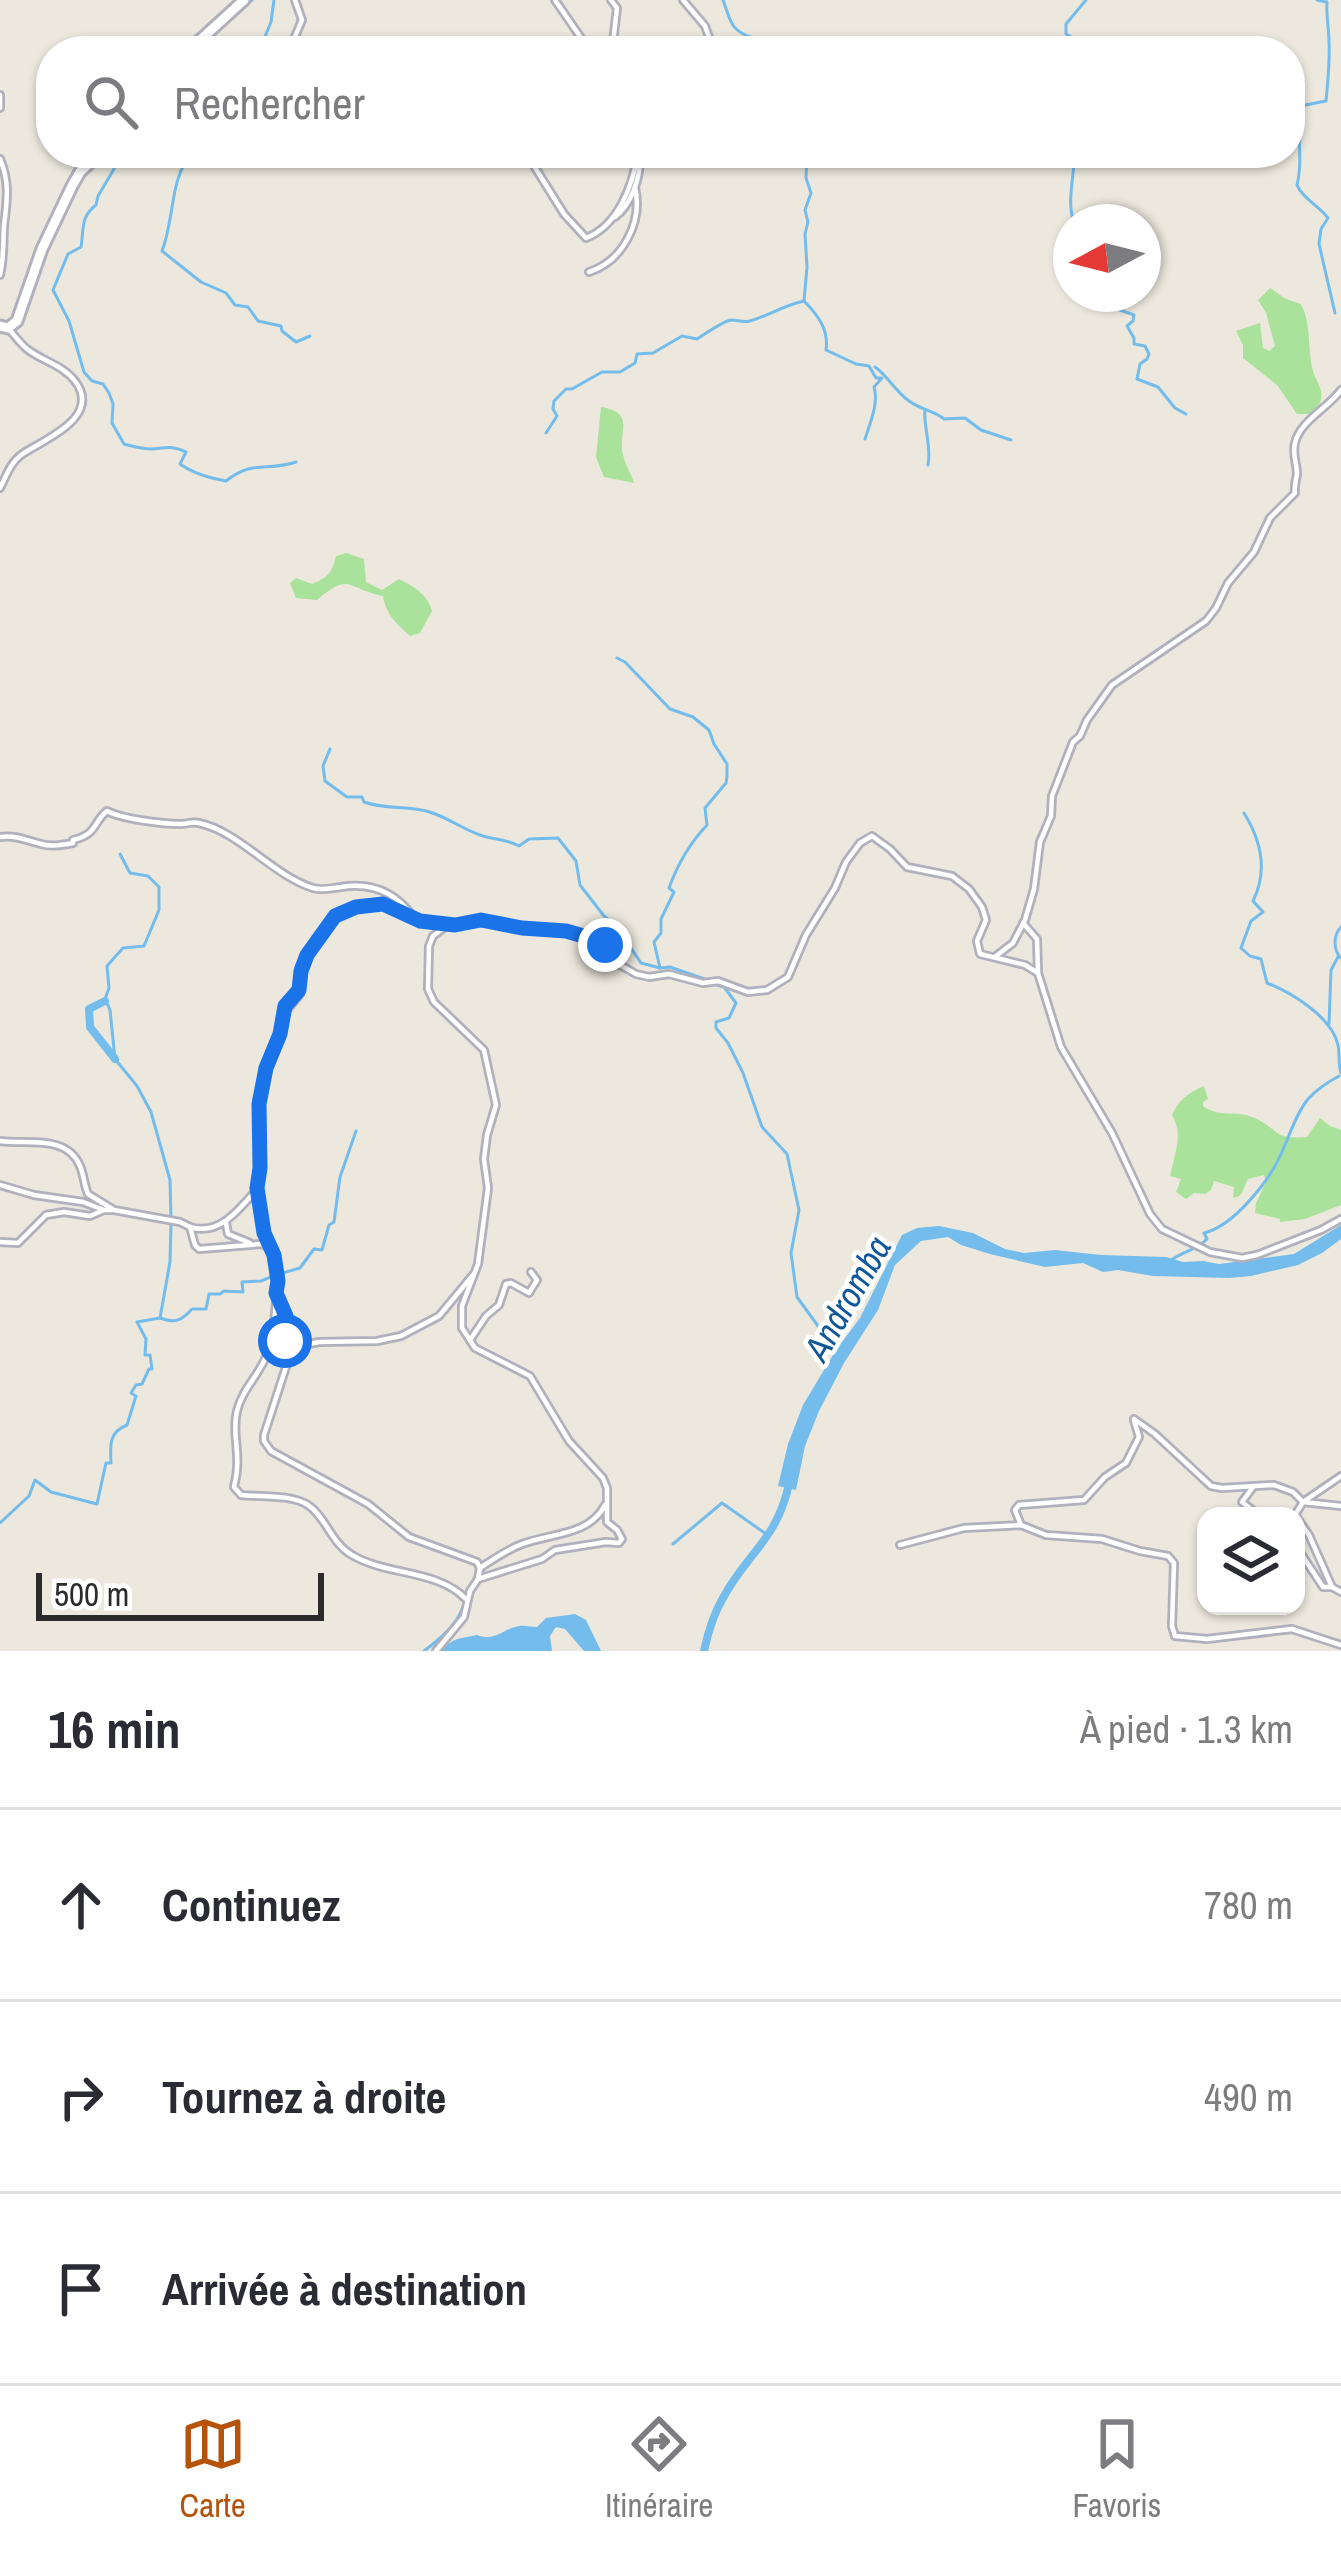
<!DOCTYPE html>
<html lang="fr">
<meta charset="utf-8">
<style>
:root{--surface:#fff;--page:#f7f7f7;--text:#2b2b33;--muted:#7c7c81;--line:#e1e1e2;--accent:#b45309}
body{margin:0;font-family:"Archivo Narrow",sans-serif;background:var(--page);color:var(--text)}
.controls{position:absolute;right:36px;bottom:36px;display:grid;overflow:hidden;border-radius:24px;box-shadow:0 3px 9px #0004}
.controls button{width:108px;height:108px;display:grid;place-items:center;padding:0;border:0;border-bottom:3px solid var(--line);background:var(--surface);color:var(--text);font:60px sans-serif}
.compass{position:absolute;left:1053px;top:204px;width:108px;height:108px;border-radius:50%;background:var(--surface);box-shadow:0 3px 9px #0004;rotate:263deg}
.scale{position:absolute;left:36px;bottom:30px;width:288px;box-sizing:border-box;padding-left:12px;border:6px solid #2b2b2b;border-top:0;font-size:33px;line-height:42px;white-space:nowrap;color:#2b2b2b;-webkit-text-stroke:9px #fff;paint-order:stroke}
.stop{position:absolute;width:36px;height:36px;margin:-27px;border:9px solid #1a73e8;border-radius:50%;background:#fff}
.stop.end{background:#1a73e8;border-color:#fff;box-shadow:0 3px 12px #0008}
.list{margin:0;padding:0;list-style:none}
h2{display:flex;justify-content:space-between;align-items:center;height:156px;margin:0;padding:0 48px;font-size:51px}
h2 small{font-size:39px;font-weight:400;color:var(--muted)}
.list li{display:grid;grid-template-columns:78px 1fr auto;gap:36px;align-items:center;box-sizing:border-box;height:192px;padding:0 48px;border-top:3px solid var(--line)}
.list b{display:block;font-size:45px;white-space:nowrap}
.list em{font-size:39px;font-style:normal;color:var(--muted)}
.icon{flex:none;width:66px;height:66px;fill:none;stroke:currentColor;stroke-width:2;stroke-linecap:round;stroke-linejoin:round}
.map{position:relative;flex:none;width:1341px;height:1651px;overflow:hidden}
.search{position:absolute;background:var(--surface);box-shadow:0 3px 9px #0004;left:36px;right:36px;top:36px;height:132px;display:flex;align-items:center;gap:30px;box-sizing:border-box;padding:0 42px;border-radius:48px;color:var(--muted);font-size:45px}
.sheet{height:732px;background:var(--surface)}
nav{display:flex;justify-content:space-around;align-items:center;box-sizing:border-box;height:168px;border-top:3px solid var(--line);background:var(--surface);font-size:33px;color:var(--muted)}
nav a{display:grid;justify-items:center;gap:6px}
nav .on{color:var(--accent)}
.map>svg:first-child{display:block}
.green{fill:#aae29b}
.water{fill:#73bcec}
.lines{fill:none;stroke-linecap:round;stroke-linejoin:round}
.stream{stroke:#73bcec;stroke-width:3}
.river{stroke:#73bcec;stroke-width:8}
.street-casing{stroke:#b1b1be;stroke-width:10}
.secondary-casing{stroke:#b1b1be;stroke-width:15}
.street{stroke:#fff;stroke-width:4.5}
.secondary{stroke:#fff;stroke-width:9}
.route{stroke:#1a73e8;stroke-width:15}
.labels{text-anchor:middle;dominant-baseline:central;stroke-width:9;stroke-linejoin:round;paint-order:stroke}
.water-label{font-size:36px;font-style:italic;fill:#105899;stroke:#fff}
</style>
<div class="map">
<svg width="1341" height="1651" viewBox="0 0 1341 1651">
<rect width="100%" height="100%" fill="#ece8dd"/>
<!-- green -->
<g class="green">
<path d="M1270 288 1286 299 1301 304C1312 326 1307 348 1313 371 1316 381 1323 388 1321 399 1320 406 1316 408 1310 414H1297L1277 385 1243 358V345L1236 331 1260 323 1263 348 1269 351 1275 346 1266 313 1258 300Z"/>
<path d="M601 407C636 413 618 431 623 454 625 465 631 473 634 483L604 477 596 457Z"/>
<path d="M346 553 364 559 366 582 382 590 399 579C414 587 428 594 432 611L420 633 410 636C396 623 386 615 383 596 346 589 351 571 317 600L296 598 290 583 296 578 312 584C328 578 332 572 336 556Z"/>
<path d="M1204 1086 1208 1099 1203 1102V1106C1219 1118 1236 1110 1252 1117 1280 1128 1270 1140 1307 1137L1320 1118 1330 1126 1341 1130V1205L1305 1219 1280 1222V1219L1255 1213 1256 1203 1266 1182 1264 1175 1248 1179C1243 1187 1244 1197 1233 1198L1234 1187 1214 1181 1211 1190 1205 1194 1194 1193 1186 1199 1176 1192 1181 1179 1170 1176C1174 1156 1184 1134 1172 1115 1178 1100 1190 1092 1204 1086Z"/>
</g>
<!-- water -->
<g class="water">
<polygon points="1341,1225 1341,1239 1322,1253 1298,1265 1251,1276 1229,1278 1153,1276 1118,1270 1103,1272 1083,1263 1045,1267 990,1254 961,1245 948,1237 921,1241 895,1265 878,1310 844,1363 819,1411 805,1446 796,1490 778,1486 788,1444 803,1405 836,1350 860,1318 902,1235 917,1228 939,1226 973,1233 1005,1249 1024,1253 1055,1250 1101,1255 1166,1257 1183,1262 1203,1261 1219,1264 1294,1254"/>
<path d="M575 1614 586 1620 601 1651H584L565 1629 556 1627 550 1636 552 1651H442C450 1638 463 1638 477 1635 495 1642 502 1629 519 1626 525 1625 531 1627 537 1627L546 1618Z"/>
</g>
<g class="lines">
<!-- stream -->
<g class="stream">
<path d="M723 0C731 21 729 29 752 38L754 51"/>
<path d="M1317 0 1327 2C1326 17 1329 28 1329 42 1330 62 1328 81 1326 101L1295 107C1299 131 1303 161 1297 185 1302 198 1319 206 1328 218L1321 229 1319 244 1335 313"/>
<polyline points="211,36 252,0"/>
<polyline points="259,51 271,22 274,0"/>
<polyline points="1066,51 1070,36 1066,34 1066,24 1086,0"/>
<path d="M105 153 115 165 114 169 98 196 96 205C80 217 84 230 81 247L68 254 53 290 69 321 84 372 92 381 103 384 109 393 113 404 112 423 124 444C132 446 142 449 151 449 166 448 172 445 186 452L180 464C194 474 209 478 226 481 254 459 266 472 296 462"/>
<path d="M192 153C169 179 175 218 162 251L201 282 226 293 235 305 248 307 258 321 281 326 282 331 296 342 310 336"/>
<path d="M807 153 806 178 811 193 805 210 808 222 805 234 807 267 804 301C818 315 829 330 826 350L856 364 869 366 876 378H882L874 387C879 403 870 423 865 439"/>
<path d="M1061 153 1074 162C1073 182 1067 204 1074 222"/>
<polyline points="1098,294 1109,306 1134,315 1133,321 1127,326 1134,338 1134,344 1145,346 1149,354 1147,359 1140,364 1137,379 1158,387 1175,408 1186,414"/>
<path d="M875 367C887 375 895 391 909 401 921 410 933 410 944 419L965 418 981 430 1011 440"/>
<path d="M925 410C923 426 932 447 928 465"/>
<path d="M546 433 557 416 553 409 554 401 566 389H572L602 372H620L635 363 637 354 653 353 682 336 697 339C703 335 724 321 731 320 737 320 744 323 750 321 768 316 784 305 804 301"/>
<path d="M617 658 625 662 670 709 693 717 709 730 714 744 727 764V776L726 783 705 808 707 825C690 843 678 863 669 888L674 892 661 919V933L654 942 660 968 670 967 710 981"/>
<path d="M330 749 323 766 325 781 347 797H362L364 802C383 809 402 806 421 810 442 813 463 830 483 836 496 840 506 839 519 846L529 839 558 838 576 861 580 885 604 916 616 926 641 963 660 968"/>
<path d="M1244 813C1262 842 1268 871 1253 901L1263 912 1251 921 1241 948 1250 956 1261 959 1267 983C1292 993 1332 1017 1338 1045 1340 1055 1338 1064 1341 1073"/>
<polyline points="120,854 130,873 148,876 159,887 159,910 144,946 123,948 107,966 109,988 105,999 110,1010 115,1059 137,1086 151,1112 170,1180 171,1219"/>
<path d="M1341 927C1333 935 1333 950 1341 958"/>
<polyline points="713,984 724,987 736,1003 729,1018 716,1022 716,1028 728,1043 743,1073 762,1127 787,1154 799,1210 791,1253 797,1297 839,1355"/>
<polyline points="1329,1024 1331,970 1338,957"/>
<path d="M1170 1261C1182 1251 1196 1251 1207 1239L1204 1233C1234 1226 1270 1180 1282 1152 1290 1134 1296 1114 1308 1099 1317 1089 1328 1082 1339 1076"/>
<polyline points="279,1274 300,1268 314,1249 322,1250 329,1225 334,1222 340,1177 356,1131"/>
<path d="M160 1318C176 1324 182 1320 192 1309H206L209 1294H220L224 1291 243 1292 242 1282 261 1281 273 1276"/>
<path d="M0 1523 29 1496 35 1480 51 1492 97 1504 106 1463H111C110 1445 109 1432 127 1425L136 1396 131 1393 136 1385 142 1384 149 1369H152L150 1355H145L146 1339 137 1322 160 1318 170 1262 171 1223"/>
<polyline points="673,1544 722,1503 769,1536"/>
<path d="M424 1651C440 1639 456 1626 463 1607"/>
</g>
<!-- river -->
<g class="river">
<polyline points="105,1001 89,1009 90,1027 115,1059"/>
<path d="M704 1651C708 1632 713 1615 723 1598 747 1553 777 1540 789 1484"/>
</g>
<defs>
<g id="street">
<polyline points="555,0 590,51"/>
<polyline points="611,0 617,8 612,51"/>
<polyline points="683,0 705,26 714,51"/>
<polyline points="289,51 302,20 295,0"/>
<polyline points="0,95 0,108"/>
<path d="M526 153 564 214 586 238C618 226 633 185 638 153"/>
<path d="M0 159C10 182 7 201 4 226 3 243 4 258 0 275"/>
<path d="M615 217C631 205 640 179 640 159"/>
<path d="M589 272C623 261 643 222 635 187"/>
<path d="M0 488C6 477 10 463 21 455 42 440 103 418 75 381 63 365 42 361 27 349 20 343 14 335 8 328"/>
<path d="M0 837C16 835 25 840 41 844 51 847 62 845 73 843V840C98 834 93 822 107 811 122 819 163 824 181 824 190 824 190 821 199 823 240 832 272 875 313 888 323 891 331 888 341 887 372 882 396 892 414 918"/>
<polyline points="1023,923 1037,939 1038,972"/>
<path d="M996 956 1013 943 1025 920 1034 889 1040 842 1051 816 1052 796 1073 742 1080 736 1087 720 1112 685 1206 621 1216 608 1228 583 1254 552 1270 518 1295 493C1294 486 1296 480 1297 474 1297 464 1292 454 1295 443 1300 421 1328 408 1341 390"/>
<path d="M0 1141C27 1145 67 1134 80 1166 84 1175 84 1185 88 1194L114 1210 180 1222 190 1227 195 1245 199 1249 261 1244C263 1245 267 1246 269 1248 284 1261 274 1334 268 1352 261 1373 242 1389 237 1411 232 1432 239 1448 237 1468 237 1475 235 1481 234 1487L241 1495C260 1497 291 1494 308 1505 326 1517 331 1543 352 1555 387 1576 437 1569 466 1599"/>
<polyline points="0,1185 34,1195 83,1202 104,1210"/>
<polyline points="226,1223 228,1234 250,1243"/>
<path d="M190 1227C219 1236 239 1210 257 1189"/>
<polyline points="0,1242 18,1243 46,1215 64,1212 90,1216 104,1210 112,1210"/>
<polyline points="269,1248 262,1223 257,1188 260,1168 259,1104 266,1068 287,1010 300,994 301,971 307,955 335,916 341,912 383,904 400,910 410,918 433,924 455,925 481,921 522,929 565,931 605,945 615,962 636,974 649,977 669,974 703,983 718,981 748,992 767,990 788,977 806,935 835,888 846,862 860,843 872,836 890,849 907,867 952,876 969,889 982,907 986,920 977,941 980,954 1025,965 1038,973 1061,1047 1112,1133 1150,1214 1162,1229 1210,1252 1242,1258 1257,1255 1321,1230 1341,1219"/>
<polyline points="276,1293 286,1316 289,1342 294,1347 319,1342 377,1341 401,1336 439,1316 473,1275"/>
<polyline points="288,1334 285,1341 287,1364 264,1435 264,1441 271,1451 368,1504 409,1537 477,1562 480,1568 478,1579"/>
<polyline points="470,1340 486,1316 499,1305 506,1284 511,1283 529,1293 537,1280 531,1272"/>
<polyline points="1134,1419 1155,1434 1211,1486 1222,1488 1274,1485 1293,1492 1303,1502 1341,1506"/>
<polyline points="1341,1476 1303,1502 1295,1515 1309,1535 1332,1587 1341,1592"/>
<polyline points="1253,1487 1242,1502 1260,1516"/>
<polyline points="1021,1525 1015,1510 1019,1505 1084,1500 1105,1477 1126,1463 1139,1437 1134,1420"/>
<polyline points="900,1545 964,1528 1021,1525 1046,1535 1102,1539 1140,1551 1168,1556 1174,1563 1172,1626 1175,1636 1207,1639 1292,1629 1341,1645"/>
<polyline points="1296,1546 1323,1587 1332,1587"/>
<path d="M480 1568C494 1559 506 1550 522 1544 551 1533 589 1536 605 1505"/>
<polyline points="436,1651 464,1617 470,1591 478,1579 542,1559 555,1550 606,1542 619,1543 622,1539 617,1530 607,1522 607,1488 603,1478 569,1441 530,1376 475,1348 462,1328 462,1306 478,1264 488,1188 484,1159 487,1135 496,1105 484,1050 434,1002 428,989 429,946 433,936 449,924"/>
</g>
<g id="secondary">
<polyline points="181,51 199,41 244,0"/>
<polyline points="0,326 8,328 17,321 42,249 72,186 80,172 100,153"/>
</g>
</defs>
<!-- street casing -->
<use href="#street" class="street-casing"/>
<!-- secondary casing -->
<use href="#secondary" class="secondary-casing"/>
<!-- street -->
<use href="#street" class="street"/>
<!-- secondary -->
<use href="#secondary" class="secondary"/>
</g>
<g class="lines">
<!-- route -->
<polyline class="route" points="285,1341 287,1334 286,1316 276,1293 278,1281 274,1255 264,1233 257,1188 260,1168 259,1104 266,1068 280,1034 285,1006 299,990 301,971 307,955 335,916 356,907 383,904 420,921 455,925 481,920 522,928 566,931 594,939 605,945"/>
</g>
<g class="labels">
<!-- water labels -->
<g class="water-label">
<text transform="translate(847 1298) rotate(-60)">Andromba</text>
</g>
</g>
</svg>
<div class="controls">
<button><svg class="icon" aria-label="layers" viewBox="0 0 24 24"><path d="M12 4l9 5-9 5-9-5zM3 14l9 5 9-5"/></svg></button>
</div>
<svg class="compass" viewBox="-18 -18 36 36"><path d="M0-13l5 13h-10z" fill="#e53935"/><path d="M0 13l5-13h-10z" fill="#7c7c81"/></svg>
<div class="scale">500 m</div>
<div class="stop" style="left:285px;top:1341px"></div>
<div class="stop end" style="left:605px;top:945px"></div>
<div class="search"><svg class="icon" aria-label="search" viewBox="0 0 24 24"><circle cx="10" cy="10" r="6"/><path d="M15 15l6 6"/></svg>Rechercher</div>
</div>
<section class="sheet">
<h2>16 min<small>À pied · 1.3 km</small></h2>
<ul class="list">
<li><svg class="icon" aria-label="ahead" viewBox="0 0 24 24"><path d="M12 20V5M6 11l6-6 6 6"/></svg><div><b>Continuez</b></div><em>780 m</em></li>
<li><svg class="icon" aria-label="right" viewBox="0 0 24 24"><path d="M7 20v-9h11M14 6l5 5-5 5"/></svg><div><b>Tournez à droite</b></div><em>490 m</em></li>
<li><svg class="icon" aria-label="arrive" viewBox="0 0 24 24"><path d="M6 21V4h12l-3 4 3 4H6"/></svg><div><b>Arrivée à destination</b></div></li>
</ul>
</section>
<nav>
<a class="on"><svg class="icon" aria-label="map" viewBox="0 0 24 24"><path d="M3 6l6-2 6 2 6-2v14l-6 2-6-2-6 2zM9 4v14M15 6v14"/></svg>Carte</a>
<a><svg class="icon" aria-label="directions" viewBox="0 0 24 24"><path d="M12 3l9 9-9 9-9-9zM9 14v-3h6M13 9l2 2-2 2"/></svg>Itinéraire</a>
<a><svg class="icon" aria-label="saved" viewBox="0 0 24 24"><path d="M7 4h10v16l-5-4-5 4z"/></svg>Favoris</a>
</nav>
